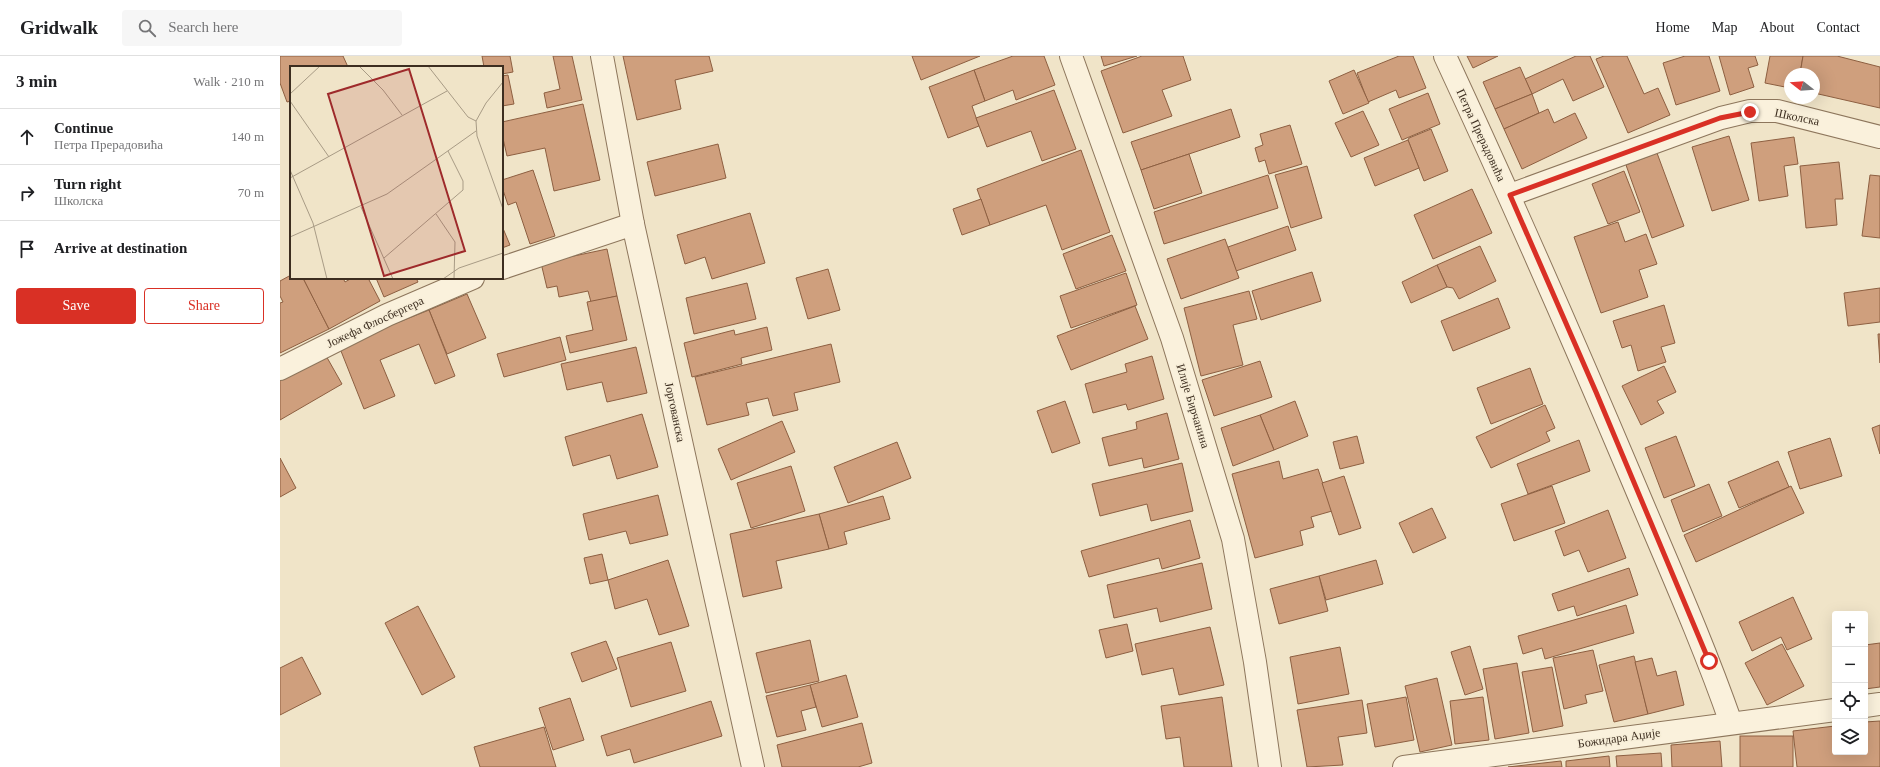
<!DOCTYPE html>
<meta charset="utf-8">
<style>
:root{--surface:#fff;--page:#f6f6f6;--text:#202124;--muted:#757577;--line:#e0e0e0;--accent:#d93025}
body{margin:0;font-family:Georgia,serif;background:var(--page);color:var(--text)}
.controls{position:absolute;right:12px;bottom:12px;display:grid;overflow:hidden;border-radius:4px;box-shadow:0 4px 16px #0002}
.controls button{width:36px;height:36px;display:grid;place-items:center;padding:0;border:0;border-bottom:1px solid var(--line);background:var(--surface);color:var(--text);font:20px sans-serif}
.compass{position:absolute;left:1504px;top:12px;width:36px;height:36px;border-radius:50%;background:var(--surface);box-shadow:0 4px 16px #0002;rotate:287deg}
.stop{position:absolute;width:12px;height:12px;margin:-9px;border:3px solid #d93025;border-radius:50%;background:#fff}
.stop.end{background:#d93025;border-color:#fff;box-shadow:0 1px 4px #0008}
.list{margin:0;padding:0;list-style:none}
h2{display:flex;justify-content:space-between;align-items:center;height:52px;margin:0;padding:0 16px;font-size:17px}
h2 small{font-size:13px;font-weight:400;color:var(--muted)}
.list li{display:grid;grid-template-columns:26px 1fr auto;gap:12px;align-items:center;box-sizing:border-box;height:56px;padding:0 16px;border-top:1px solid var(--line)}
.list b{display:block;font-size:15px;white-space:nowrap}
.list p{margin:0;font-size:13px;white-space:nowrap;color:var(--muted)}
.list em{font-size:13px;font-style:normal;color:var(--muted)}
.actions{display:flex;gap:8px;padding:12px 16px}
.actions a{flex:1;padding:9px 0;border:1px solid var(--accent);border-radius:4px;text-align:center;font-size:14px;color:var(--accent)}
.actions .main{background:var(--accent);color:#fff}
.icon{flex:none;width:22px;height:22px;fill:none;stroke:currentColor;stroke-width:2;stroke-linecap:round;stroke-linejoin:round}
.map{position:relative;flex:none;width:1600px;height:711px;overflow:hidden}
header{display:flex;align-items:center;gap:24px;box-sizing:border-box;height:56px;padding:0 20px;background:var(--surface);border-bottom:1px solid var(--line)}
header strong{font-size:19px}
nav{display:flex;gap:22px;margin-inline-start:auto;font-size:14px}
.search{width:280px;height:36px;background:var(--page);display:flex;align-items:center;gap:10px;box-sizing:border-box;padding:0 14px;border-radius:4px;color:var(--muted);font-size:15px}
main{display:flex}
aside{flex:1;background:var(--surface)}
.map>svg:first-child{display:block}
.building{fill:#cf9f7d;stroke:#8d5f41}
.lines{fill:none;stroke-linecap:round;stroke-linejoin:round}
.minor-casing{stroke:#8d765c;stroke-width:24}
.minor{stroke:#faf1dc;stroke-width:22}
.route{stroke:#d93025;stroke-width:5}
.labels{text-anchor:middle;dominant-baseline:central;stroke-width:3;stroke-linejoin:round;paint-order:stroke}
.street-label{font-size:12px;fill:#3d2e20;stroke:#f7eed8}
.inset-road{fill:none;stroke:#a89b85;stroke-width:1}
.view{fill:#9e2a2b;fill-opacity:0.15;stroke:#9e2a2b;stroke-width:2}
.inset-edge{fill:none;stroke:#3d2e20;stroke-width:2}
</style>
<header>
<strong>Gridwalk</strong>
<div class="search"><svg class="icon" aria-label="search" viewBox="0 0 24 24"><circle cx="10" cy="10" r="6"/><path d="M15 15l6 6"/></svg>Search here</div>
<nav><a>Home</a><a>Map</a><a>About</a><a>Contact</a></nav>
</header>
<main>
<aside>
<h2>3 min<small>Walk · 210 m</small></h2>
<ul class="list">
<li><svg class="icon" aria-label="ahead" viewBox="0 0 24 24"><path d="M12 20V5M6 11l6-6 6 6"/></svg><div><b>Continue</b><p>Петра Прерадовића</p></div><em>140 m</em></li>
<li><svg class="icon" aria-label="right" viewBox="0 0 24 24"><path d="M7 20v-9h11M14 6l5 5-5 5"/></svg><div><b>Turn right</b><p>Школска</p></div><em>70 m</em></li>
<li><svg class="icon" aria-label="arrive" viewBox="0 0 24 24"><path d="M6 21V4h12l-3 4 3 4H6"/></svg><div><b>Arrive at destination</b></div></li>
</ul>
<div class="actions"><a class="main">Save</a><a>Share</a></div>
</aside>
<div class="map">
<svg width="1600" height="711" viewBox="0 0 1600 711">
<rect width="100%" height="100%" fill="#f0e4c8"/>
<!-- building -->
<g class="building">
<polygon points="0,0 63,0 68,11 11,11 11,45 7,46 0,27"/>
<polygon points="202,0 230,0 233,16 222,18 222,11 204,11"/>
<polygon points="273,0 292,0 302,44 267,52 264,37 280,33"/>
<polygon points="343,0 429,0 433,15 395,24 401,53 357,64"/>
<polygon points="632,0 700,0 641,24"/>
<polygon points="733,0 764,0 775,29 736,44 733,34 705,45 694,14"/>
<polygon points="821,0 857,0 824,10"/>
<polygon points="862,0 903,0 911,24 882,34 892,60 843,77 821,15"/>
<polygon points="1119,0 1133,0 1146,32 1119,42 1116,34 1088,46 1077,17"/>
<polygon points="1187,0 1218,0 1193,12"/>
<polygon points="1296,0 1310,0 1324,31 1293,45 1283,23 1252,38 1245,23"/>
<polygon points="1324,0 1347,0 1364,38 1378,32 1390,59 1348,77 1316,3"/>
<polygon points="1405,0 1429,0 1440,35 1396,49 1383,7"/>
<polygon points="1439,0 1475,0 1478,9 1468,12 1474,31 1450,39"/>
<polygon points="1490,0 1523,0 1520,18 1510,18 1510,32 1485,27"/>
<polygon points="1523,0 1557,0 1600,11 1600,52 1534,37 1534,18 1520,18"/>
<polygon points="1240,11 1252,38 1215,53 1203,26"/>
<polygon points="694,14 705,45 692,50 699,70 668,82 649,31"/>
<polygon points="1074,14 1089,47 1063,58 1049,25"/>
<polygon points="228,19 234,48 222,50 222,20"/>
<polygon points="774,34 796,93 762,105 751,75 707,91 696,62"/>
<polygon points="1148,37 1160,68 1122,84 1109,53"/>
<polygon points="1252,38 1259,57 1224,73 1215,53"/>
<polygon points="303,48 320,124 274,135 265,92 227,100 222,78 222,66"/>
<polygon points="951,53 960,81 861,114 851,86"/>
<polygon points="1268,53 1274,67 1295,57 1307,82 1242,113 1224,73"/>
<polygon points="1083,55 1099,89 1071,101 1055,67"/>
<polygon points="1010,69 1022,108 989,118 985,104 979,106 975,92 983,89 980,78"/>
<polygon points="1151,73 1168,115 1144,125 1128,84 1129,82"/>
<polygon points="1449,80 1469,144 1432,155 1412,91"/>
<polygon points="1514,81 1518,108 1504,110 1508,140 1479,145 1471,87"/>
<polygon points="1128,84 1139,112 1095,130 1084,102"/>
<polygon points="438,88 446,122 375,140 367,106"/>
<polygon points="801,94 830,176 782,194 766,149 710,169 697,133"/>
<polygon points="1377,97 1404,170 1372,182 1346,109"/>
<polygon points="909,98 922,137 874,153 861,114"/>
<polygon points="1559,106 1563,143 1555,143 1557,169 1526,172 1520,110"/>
<polygon points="1027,110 1042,162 1011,172 995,119"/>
<polygon points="253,114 275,180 250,188 236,146 228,149 222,131 222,124"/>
<polygon points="1344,115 1360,156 1328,168 1312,128"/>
<polygon points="988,119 998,152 884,188 874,156"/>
<polygon points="1590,119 1600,120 1600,182 1582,180"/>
<polygon points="1192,133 1212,177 1153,203 1134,159"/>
<polygon points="701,143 710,169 682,179 673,153"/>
<polygon points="470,157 485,207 432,223 425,201 405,208 397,179"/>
<polygon points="1338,166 1345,186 1366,178 1377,208 1359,214 1368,241 1321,257 1294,181"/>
<polygon points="222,170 230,189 222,192"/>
<polygon points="1008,170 1016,194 956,215 948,191"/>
<polygon points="832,179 846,215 796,233 783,198"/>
<polygon points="945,183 959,222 901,243 887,203"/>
<polygon points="1200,190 1216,225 1179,243 1173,232 1167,231 1157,209"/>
<polygon points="327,193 337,240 311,246 308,235 279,241 277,230 267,232 261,207"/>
<polygon points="1157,209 1167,231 1131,247 1122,226"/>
<polygon points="548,213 560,254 528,263 516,222"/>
<polygon points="1032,216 1041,245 981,264 972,235"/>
<polygon points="846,217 857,249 791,272 780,240"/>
<polygon points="11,219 11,222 23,222 49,273 0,297 0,247 3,246 0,240 0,225"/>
<polygon points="23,222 63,222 65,226 72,222 88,222 100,245 49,273"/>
<polygon points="96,222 136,222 138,226 104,241"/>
<polygon points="467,227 476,263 414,278 406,242"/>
<polygon points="1600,232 1600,266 1568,270 1564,237"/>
<polygon points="969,235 977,263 953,269 963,309 921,320 904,252"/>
<polygon points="187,238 206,282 167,298 149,254"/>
<polygon points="337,240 347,284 290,297 286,280 313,274 307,246"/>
<polygon points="1218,242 1230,272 1173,295 1161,265"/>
<polygon points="1384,249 1395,287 1381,291 1386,306 1358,315 1351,289 1342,292 1333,265"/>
<polygon points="855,250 868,283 791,314 777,280"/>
<polygon points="149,254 175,320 155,328 139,288 100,304 115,340 84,353 59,290"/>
<polygon points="487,271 492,294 461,302 462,308 412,321 404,287 454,274 455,279"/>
<polygon points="1598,278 1600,278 1600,307"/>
<polygon points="280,281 286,304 224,321 217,298"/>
<polygon points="551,288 560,326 514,337 518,354 493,360 488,342 466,347 469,359 427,369 415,321"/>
<polygon points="356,291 367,337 327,346 322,326 287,334 281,308"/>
<polygon points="45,298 62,328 0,364 0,324"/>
<polygon points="872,300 884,343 848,354 846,348 813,357 805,328 847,316 845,308"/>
<polygon points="980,305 992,341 934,360 922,324"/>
<polygon points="1384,310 1396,336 1377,345 1384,357 1361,369 1342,330"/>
<polygon points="1250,312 1263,348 1211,368 1197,332"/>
<polygon points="785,345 800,387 772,397 757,355"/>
<polygon points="1015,345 1028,380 994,394 980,359"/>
<polygon points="1265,349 1275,372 1266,376 1270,385 1211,412 1196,381"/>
<polygon points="887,357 899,403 864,412 862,402 829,410 822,382 857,373 856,366"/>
<polygon points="362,358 378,411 337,423 330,399 293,410 285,381"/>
<polygon points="980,359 994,394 953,410 941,372"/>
<polygon points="502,365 515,396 451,424 438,393"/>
<polygon points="1600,369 1600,398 1592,372"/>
<polygon points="1077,380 1084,407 1060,413 1053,386"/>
<polygon points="1396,380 1415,430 1384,442 1365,392"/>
<polygon points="1550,382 1562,420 1520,433 1508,396"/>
<polygon points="1299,384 1310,415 1248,438 1237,408"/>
<polygon points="617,386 631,422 568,447 554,411"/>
<polygon points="0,402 16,432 0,441"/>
<polygon points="999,405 1003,423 1038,413 1052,455 1031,461 1034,471 1020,475 1023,489 975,502 952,418"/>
<polygon points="1498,405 1509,431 1459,452 1448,426"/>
<polygon points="902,407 913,455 871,465 867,448 820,460 812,428"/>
<polygon points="511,410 525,455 471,472 457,427"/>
<polygon points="1064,420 1081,472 1059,479 1042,427"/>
<polygon points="1429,428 1442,460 1403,476 1391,444"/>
<polygon points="1272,430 1285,467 1234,485 1221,448"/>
<polygon points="1511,430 1524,457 1416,506 1404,479"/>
<polygon points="378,439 388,479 350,488 346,475 309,484 303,458"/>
<polygon points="603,440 610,463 564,476 567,488 549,493 539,458"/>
<polygon points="1152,452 1166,482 1133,497 1119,467"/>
<polygon points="1328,454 1346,502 1308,516 1299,494 1284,500 1275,475"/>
<polygon points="539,458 549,493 496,505 502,532 463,541 450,478"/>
<polygon points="910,464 920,502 882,513 879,502 809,521 801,495"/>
<polygon points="322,498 328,524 310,528 304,502"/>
<polygon points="388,504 409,570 379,579 367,543 335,553 328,524"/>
<polygon points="1096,504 1103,528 1046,544 1039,520"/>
<polygon points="922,507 932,553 880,566 877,552 834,562 827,529"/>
<polygon points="1349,512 1358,539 1297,560 1294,550 1278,555 1272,538"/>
<polygon points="1039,520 1048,555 999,568 990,533"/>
<polygon points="1513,541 1532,583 1507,594 1501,581 1472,595 1459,566"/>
<polygon points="1346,549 1354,577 1265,603 1262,592 1243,598 1238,580"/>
<polygon points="138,550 175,621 142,639 105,567"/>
<polygon points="847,568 853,595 826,602 819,574"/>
<polygon points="930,571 944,629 899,639 893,612 862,619 855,588"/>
<polygon points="530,584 539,625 486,637 476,597"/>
<polygon points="326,585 337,613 302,626 291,597"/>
<polygon points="391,586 406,635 351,651 337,602"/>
<polygon points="1600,587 1600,631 1585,633 1585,589"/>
<polygon points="1502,588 1524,630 1487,649 1465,607"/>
<polygon points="1190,590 1203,633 1185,639 1171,596"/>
<polygon points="1060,591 1069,638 1018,648 1010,601"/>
<polygon points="1313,594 1323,635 1305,639 1307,647 1284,653 1273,602"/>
<polygon points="1354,600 1368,658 1334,666 1319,609"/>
<polygon points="22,601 41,638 0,659 0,612"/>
<polygon points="1372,602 1377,620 1396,615 1404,649 1368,658 1355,606"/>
<polygon points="1237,607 1249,677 1215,683 1203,613"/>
<polygon points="1272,611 1283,670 1253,676 1242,616"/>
<polygon points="566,619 578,661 542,671 530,629"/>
<polygon points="1157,622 1172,689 1140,696 1125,630"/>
<polygon points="530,629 536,651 521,655 526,674 497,681 486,640"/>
<polygon points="942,641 952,711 904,711 900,681 886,683 881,650"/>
<polygon points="1126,641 1134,684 1095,691 1087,648"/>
<polygon points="1203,641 1209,684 1175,688 1170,645"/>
<polygon points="290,642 304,684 273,694 259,652"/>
<polygon points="1082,644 1087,677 1058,681 1063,709 1027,711 1017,654"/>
<polygon points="431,645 442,680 354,707 350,693 327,700 321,680"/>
<polygon points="1600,665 1600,711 1517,711 1513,675 1555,670 1555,696 1585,696 1585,666"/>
<polygon points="582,667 592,707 578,711 502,711 497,689"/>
<polygon points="264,671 276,711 200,711 194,691"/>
<rect x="1460" y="680" width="53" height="31"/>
<polygon points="1440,685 1442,711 1392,711 1391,689"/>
<polygon points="1381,697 1382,711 1337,711 1336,700"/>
<polygon points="1329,700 1330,711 1286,711 1286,705"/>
<polygon points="1281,705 1282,711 1228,711"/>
</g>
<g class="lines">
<defs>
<g id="minor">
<polyline points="322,0 353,168 473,711"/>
<polyline points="791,0 892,282 953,483 975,606 990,711"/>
<path d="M1165 0C1230 140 1292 281 1352 423 1386 504 1422 584 1451 667"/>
<polyline points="1230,139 1441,62 1470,55 1497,55 1600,81"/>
<polyline points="222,212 353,168"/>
<polyline points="0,313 107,259 193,222"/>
<polyline points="1585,650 1600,648"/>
<polyline points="1124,711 1555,654"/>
</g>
</defs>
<!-- minor casing -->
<use href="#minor" class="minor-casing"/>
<!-- minor -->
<use href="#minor" class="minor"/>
</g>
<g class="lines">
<!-- route -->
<polyline class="route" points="1429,605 1316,336 1230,139 1440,62 1470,56"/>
</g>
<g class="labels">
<!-- street labels -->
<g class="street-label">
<text transform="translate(1517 61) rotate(12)">Школска</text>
<text transform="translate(1201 79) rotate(65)">Петра Прерадовића</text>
<text transform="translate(95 266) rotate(-25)">Јожефа Флосбергера</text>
<text transform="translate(913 350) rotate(73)">Илије Бирчанина</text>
<text transform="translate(395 356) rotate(78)">Јоргованска</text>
<text transform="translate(1339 682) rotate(-8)">Божидара Аџије</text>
</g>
</g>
<!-- overview -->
<g transform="translate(10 10)">
<rect width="213" height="213" fill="#f0e4c8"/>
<path class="inset-road" d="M69 0 93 24 112 49M138 0 178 51 186 55M213 16 196 37 186 55 187 70 213 143M0 28 30 0M0 35 39 91M0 104 23 157 37 213M0 112 157 25M71 141 103 213M146 148 165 176 164 213M0 171 97 128 186 65M94 192 173 124V115L158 85M153 213 169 202 213 187"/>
<path class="view" d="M119 3 175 185 94 210 38 28Z"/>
<rect width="213" height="213" class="inset-edge"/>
</g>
</svg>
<div class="controls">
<button>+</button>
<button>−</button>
<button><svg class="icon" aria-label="locate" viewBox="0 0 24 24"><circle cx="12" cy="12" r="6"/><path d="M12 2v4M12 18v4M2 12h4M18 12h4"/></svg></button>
<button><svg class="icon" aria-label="layers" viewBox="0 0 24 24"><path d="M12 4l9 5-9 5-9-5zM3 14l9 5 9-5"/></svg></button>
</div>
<svg class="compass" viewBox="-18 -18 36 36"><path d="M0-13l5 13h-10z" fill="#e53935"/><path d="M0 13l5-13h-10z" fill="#757577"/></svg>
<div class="stop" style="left:1429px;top:605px"></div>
<div class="stop end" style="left:1470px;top:56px"></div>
</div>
</main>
